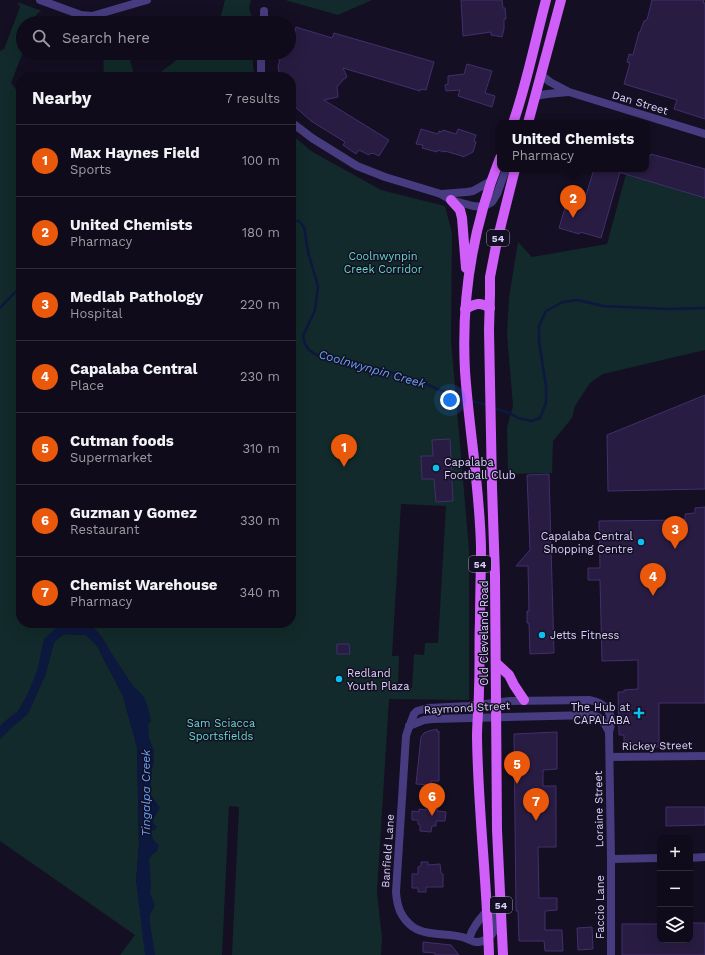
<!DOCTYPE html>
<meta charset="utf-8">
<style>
:root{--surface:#0f0b1a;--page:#1d1927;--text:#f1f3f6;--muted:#9b9ba2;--line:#2f2b39;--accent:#ea580c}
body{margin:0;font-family:"Work Sans",sans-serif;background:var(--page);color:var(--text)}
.controls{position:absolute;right:12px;bottom:12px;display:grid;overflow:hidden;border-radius:8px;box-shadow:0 4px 16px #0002}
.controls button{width:36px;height:36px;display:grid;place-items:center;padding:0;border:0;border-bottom:1px solid var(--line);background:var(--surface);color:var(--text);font:20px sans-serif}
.you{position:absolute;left:450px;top:400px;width:14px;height:14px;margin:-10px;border:3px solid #fff;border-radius:50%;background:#1a73e8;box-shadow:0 0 0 6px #1a73e833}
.badge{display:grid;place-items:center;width:26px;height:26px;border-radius:50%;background:var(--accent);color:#fff;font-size:13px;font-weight:700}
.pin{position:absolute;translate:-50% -33px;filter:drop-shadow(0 1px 2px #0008)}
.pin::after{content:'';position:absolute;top:21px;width:14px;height:12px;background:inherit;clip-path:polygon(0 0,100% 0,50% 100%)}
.popup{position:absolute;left:497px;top:120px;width:152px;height:52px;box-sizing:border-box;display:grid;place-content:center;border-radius:8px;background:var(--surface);filter:drop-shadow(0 1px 3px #0005);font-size:13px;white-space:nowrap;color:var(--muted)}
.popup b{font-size:15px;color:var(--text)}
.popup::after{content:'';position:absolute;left:50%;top:100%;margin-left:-8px;border:8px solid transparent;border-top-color:var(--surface)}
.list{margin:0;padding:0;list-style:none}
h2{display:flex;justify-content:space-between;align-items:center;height:52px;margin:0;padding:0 16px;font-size:17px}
h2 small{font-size:13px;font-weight:400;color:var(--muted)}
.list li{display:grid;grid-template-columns:26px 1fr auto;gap:12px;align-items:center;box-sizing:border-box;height:72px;padding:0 16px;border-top:1px solid var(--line)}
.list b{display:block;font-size:15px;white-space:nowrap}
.list p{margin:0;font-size:13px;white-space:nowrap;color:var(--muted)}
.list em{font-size:13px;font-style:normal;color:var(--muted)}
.icon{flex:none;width:22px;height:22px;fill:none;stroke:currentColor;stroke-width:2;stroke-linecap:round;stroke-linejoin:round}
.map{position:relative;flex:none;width:705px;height:955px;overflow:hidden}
.search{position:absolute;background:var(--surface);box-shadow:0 4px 16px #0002;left:16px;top:16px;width:280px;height:44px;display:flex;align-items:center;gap:10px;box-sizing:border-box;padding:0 14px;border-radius:22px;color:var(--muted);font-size:15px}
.panel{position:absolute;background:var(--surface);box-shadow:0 4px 16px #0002;left:16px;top:72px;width:280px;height:556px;border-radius:16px}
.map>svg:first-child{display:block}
.green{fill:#122a2b;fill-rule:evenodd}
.water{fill:#0c183e}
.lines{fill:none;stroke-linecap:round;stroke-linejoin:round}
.stream{stroke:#0c183e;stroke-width:2.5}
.building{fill:#281c42;stroke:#422f6d}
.street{stroke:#463c7f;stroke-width:8}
.primary{stroke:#d05ef8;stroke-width:10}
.poi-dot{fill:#0bbff0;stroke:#140f22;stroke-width:1.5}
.labels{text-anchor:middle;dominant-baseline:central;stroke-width:3;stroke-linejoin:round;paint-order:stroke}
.shield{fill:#140f22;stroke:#9f98bb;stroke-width:1}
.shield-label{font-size:10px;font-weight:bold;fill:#dbd2fd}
.street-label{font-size:11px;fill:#dbd2fd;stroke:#140f22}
.park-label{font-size:11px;fill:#61dac9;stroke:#140f22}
.poi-label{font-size:11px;fill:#dbd2fd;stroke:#140f22;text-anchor:start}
.water-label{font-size:12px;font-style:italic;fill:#64a3f8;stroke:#140f22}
</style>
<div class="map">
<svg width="705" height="955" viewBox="0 0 705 955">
<rect width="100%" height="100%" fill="#140f22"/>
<!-- green -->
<g class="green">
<polygon points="225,0 251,0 249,8 254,23 219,23"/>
<polygon points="285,0 372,0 338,15"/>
<path d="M17 2 42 11 37 13 34 23H23V52L11 83 21 96V623H291V134L311 151 381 190 445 206 452 233 451 340 469 549V700L389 699 377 892 382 938 381 955H232L239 807 229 806 222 955H151L146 921 148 789 129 689 86 630 62 629 48 640 23 712 0 733V51L4 49 20 7ZM450 439 453 501 436 502 434 479H422L421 457 433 456ZM401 504 446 506 438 643H425L424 655 414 654 412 688 398 687 399 656H392Z"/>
<polygon points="103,53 128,53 135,77 104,77"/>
<polygon points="186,53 253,53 253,66 255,77 154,77"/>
<polygon points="626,174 705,198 705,350 603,374 590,383 575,406 572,418 553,441 552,473 508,474 507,427 513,406 507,334 509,297 518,242 532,257 607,244"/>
<polygon points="64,634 86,635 97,646 123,696 137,747 139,846 136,880 149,955 120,955 135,935 0,841 0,739 9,730 45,676 54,642"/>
</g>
<!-- water -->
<path class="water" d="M77 623C97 623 103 639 112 654 119 665 126 675 133 686 146 695 148 706 151 721L148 725 149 737 154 751V763L152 769 151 780V795L160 808 153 820 154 824 157 826 155 830 152 831C151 837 154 842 159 845L157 851 153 854 149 859 151 884 150 893 155 906 150 914V923L155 955H145L136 880 139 846 137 747 123 696 97 646 86 635 64 634 54 642 45 676 28 714 9 730 0 739V726L5 721 18 711 28 693 37 671 44 639 59 625Z"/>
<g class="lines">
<!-- stream -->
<g class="stream">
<polyline points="291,221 299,221 304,227 308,252 318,286 315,310 303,336 305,344 308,349 316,355 334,361 384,370 419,381 456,397 464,399"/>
<polyline points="0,308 21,286"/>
<polyline points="471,401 487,405"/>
<polyline points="494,408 509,413 518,418 532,421 540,418 546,403 546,386 539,341 539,326 546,311 563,302 578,300 603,306 668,309 705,308"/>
</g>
</g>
<!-- building -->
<g class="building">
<polygon points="461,0 502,0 503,8 505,8 506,19 504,19 504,29 502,37 491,35 491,32 463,36"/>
<polygon points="652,0 704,0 703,3 705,3 705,119 674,109 677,100 624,84 630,63 627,62 629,54 633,55 639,32 640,32 644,21 647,20"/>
<polygon points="296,27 332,38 334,33 434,62 426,90 421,89 420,91 343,68 347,77 343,80 337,87 338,97 324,100 389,140 379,156 373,153 372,154 371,153 369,155 359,150 356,154 343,145 345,142 311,121 292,104 291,102 291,77 280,77 278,66 280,60 276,58 277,53 289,53 289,50"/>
<polygon points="467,64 492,71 485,93 495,96 492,107 458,96 460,90 446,91 445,85 448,84 448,76 464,74"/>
<polygon points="421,129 438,134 439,131 442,132 443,130 456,134 458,129 476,135 474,141 476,142 473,152 463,157 462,156 445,151 444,152 438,150 437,152 422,148 423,145 416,144"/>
<polygon points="646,154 650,156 651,154 705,169 705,198 615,171 615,169 646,169"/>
<polygon points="594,169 608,169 620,172 601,238 580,232 579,234 559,228 567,201 583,205"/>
<polygon points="705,395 705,489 608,491 607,435"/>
<polygon points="450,439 453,501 436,502 434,479 422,479 421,456 433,456 432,440"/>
<polygon points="549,474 554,653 530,654 529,623 527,623 527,611 529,611 528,566 516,566 530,550 527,475"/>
<polygon points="705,507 705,703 659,703 659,747 632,747 632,742 624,742 624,735 619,735 618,692 624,692 624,690 638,689 638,660 602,661 600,580 588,580 588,568 600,568 599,521 685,520 685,514 695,513 695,508"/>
<polygon points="337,644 349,644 350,654 337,654"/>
<polygon points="437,729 437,732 439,731 439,781 431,781 431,785 416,784 421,737 424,733 429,731"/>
<polygon points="557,732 557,769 543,770 543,786 556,786 556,847 538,847 539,898 557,898 557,910 545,911 545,930 562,930 563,951 545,951 544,941 519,941 518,911 516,911 514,734"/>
<polygon points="426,803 438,804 437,811 446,812 445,821 436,821 436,826 432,826 431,832 420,831 420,825 418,824 418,820 412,820 412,811 419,812 419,809 426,810"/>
<polygon points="666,807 705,807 705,825 666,826"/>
<polygon points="421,862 428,862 428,865 440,864 441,873 443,874 443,887 426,887 426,892 418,892 418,888 412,888 412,874 418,874 418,867 421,866"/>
<polygon points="690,923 705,923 705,955 622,955 622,924 660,924 660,940 690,940"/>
<polygon points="592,927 593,949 578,950 577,928"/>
<polygon points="423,942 451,945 459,955 435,955 435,953 423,952"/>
</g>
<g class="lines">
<!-- street -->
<g class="street">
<polyline points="40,0 81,15 92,16 147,0"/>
<polyline points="264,11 264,23"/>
<polyline points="261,53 261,73 263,77"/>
<polyline points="541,75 550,82 569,92 705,134"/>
<polyline points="535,96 547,94 568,92"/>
<polyline points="291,122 312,138 357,166 385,177 441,194 451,200 473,206 483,207 492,202 497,194 506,169"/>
<polyline points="441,194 467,192 473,191 491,181"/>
<path d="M409 726 424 720 433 719 592 715C602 717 605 724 609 732"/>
<polyline points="610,757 705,756"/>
<polyline points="690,858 705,857"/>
<polyline points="611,859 611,955"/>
<path d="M496 901C496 909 498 928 492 934 489 938 484 941 479 942 473 943 468 938 462 937 447 933 426 936 413 927 401 918 397 907 396 892L406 736 408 730 414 714 417 711 428 708 469 706 510 701 589 700C607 703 615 714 609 732L611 859 660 858"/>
<path d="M469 939C472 928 479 920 487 911"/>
</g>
<!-- primary -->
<g class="primary">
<path d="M513 123C527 83 535 41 546 0"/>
<polyline points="528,123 561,0"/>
<polyline points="451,200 460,210 462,218 466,268"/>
<path d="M465 309C475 304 479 301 490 308"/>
<polyline points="496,663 509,675 514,685 524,700"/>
<path d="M489 955C487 882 478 810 477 737 477 721 479 705 479 689 480 666 479 643 480 620 480 596 481 572 481 548 480 489 469 430 465 371 461 297 473 226 500 158"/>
<polyline points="503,955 497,830 495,576 492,487 489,330 490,294 490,277 497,241 515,169"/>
</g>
</g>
<!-- markers -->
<g class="poi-dot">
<circle cx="436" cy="468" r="4"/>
<circle cx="641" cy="542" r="4"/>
<circle cx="542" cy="635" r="4"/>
<circle cx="339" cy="679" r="4"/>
<path d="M637 707h4v4h4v4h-4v4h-4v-4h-4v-4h4z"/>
</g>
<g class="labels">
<!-- shield labels -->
<g class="shield">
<rect x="487" y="230" width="22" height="16" rx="3"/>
<rect x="469" y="556" width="22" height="16" rx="3"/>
<rect x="490" y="897" width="22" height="16" rx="3"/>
</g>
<g class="shield-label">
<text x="498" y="238">54</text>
<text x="480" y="564">54</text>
<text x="501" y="905">54</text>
</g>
<!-- street labels -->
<g class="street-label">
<text transform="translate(640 103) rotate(17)">Dan Street</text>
<text transform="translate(484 633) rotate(-90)">Old Cleveland Road</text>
<text transform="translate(467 708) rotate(-3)">Raymond Street</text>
<text transform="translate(657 746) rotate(-1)">Rickey Street</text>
<text transform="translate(599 809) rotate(-91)">Loraine Street</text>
<text transform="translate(388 851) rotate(-86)">Banfield Lane</text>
<text transform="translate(600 907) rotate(-90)">Faccio Lane</text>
</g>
<!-- park labels -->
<g class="park-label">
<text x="383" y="256">Coolnwynpin<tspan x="383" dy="13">Creek Corridor</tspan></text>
<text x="221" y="723">Sam Sciacca<tspan x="221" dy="13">Sportsfields</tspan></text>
</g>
<!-- poi labels -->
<g class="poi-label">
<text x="444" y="462">Capalaba<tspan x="444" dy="13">Football Club</tspan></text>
<text x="633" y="536" text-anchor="end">Capalaba Central<tspan x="633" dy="13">Shopping Centre</tspan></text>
<text x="550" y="635">Jetts Fitness</text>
<text x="347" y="673">Redland<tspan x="347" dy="13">Youth Plaza</tspan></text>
<text x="630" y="707" text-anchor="end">The Hub at<tspan x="630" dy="13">CAPALABA</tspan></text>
</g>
<!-- water labels -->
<g class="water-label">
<text transform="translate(372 369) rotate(16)">Coolnwynpin Creek</text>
<text transform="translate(146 793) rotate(-90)">Tingalpa Creek</text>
</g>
</g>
</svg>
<div class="controls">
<button>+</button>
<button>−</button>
<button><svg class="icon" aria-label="layers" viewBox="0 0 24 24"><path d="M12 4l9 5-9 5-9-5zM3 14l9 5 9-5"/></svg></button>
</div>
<div class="you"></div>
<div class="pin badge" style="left:344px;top:467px">1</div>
<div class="pin badge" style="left:573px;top:218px">2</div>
<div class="popup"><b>United Chemists</b>Pharmacy</div>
<div class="pin badge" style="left:675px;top:549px">3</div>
<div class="pin badge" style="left:653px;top:596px">4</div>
<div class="pin badge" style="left:517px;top:784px">5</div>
<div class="pin badge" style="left:432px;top:816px">6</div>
<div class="pin badge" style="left:536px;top:821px">7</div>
<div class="search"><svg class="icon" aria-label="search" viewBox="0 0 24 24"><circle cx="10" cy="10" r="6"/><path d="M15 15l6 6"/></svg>Search here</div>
<section class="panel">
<h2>Nearby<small>7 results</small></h2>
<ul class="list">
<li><span class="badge">1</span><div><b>Max Haynes Field</b><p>Sports</p></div><em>100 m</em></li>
<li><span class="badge">2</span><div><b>United Chemists</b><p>Pharmacy</p></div><em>180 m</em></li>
<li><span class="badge">3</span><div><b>Medlab Pathology</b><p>Hospital</p></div><em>220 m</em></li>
<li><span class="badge">4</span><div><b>Capalaba Central</b><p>Place</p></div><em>230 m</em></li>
<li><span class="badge">5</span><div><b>Cutman foods</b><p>Supermarket</p></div><em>310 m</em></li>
<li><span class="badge">6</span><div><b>Guzman y Gomez</b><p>Restaurant</p></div><em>330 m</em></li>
<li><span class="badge">7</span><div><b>Chemist Warehouse</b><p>Pharmacy</p></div><em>340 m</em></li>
</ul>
</section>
</div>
